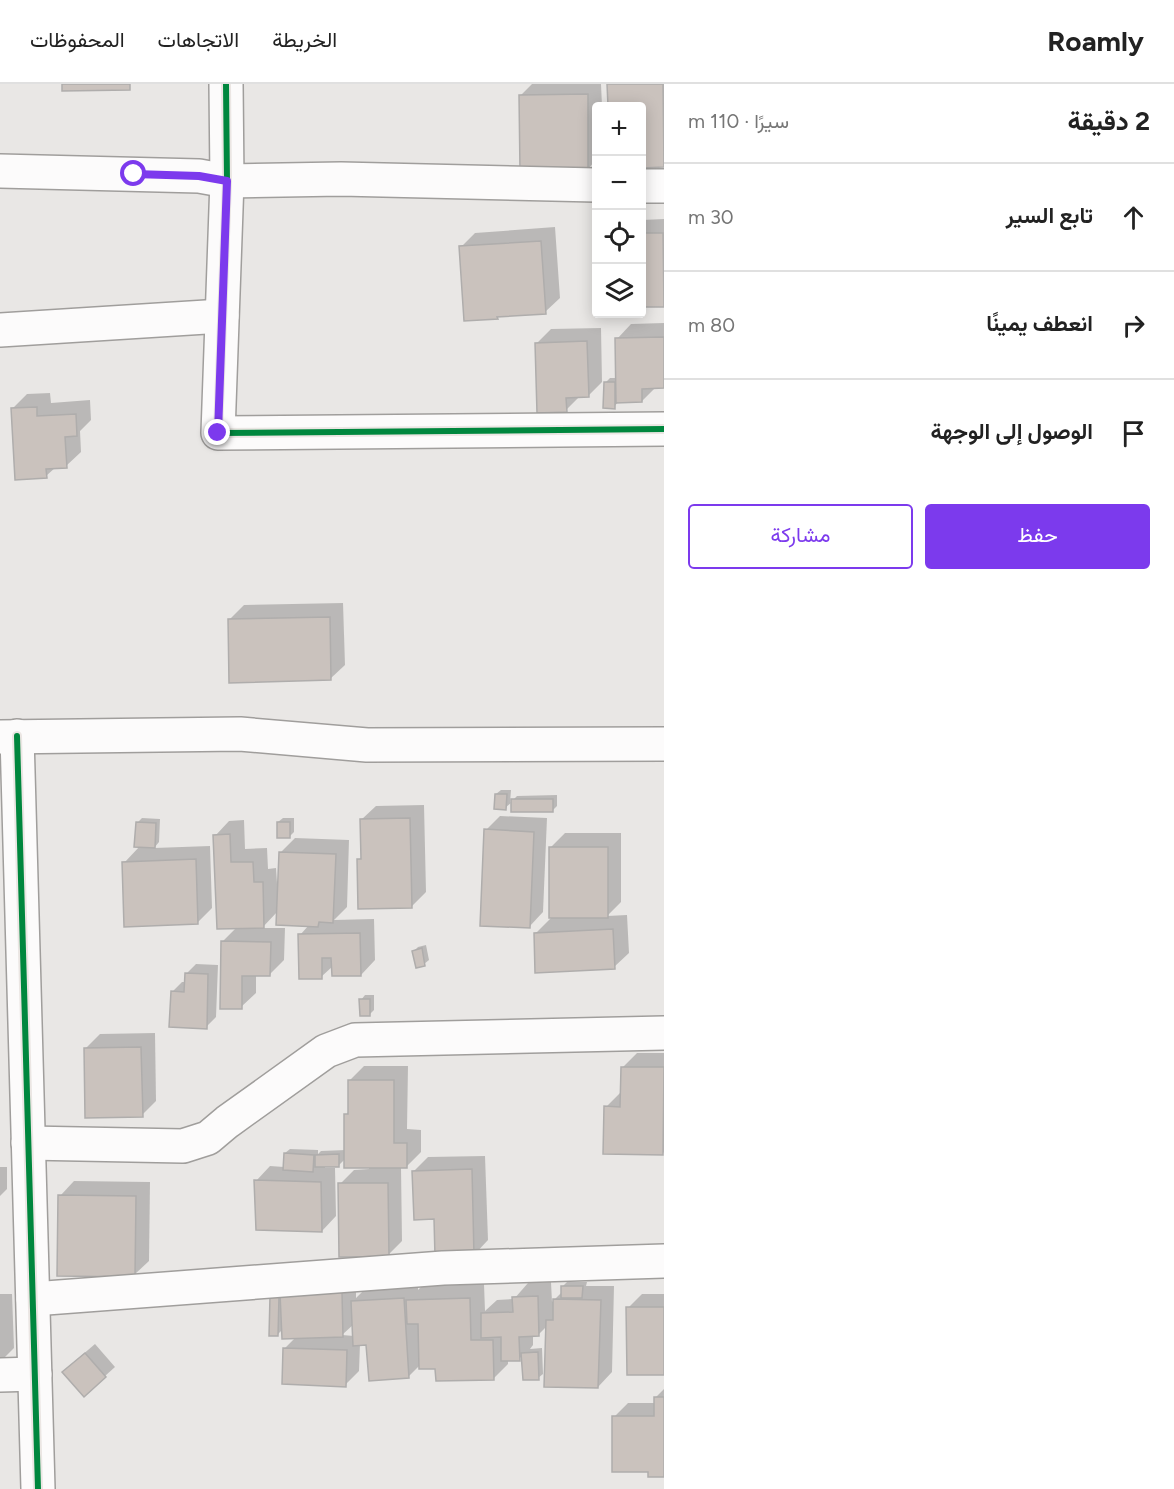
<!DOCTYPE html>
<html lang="ar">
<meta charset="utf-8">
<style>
:root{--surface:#fff;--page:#f2f2f2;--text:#222;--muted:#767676;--line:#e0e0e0;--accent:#7c3aed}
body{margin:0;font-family:Figtree,Vazirmatn,sans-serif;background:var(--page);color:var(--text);direction:rtl}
.controls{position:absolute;right:18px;top:18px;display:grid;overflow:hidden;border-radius:6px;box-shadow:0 3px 15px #0003}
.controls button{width:54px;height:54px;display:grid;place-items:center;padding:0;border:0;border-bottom:2px solid var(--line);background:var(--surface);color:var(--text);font:30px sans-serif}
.stop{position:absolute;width:18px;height:18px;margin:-14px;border:4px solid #7c3aed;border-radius:50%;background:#fff}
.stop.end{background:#7c3aed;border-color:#fff;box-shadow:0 2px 6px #0008}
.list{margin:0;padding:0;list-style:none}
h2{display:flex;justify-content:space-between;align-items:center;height:78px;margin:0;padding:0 24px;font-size:26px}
h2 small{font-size:20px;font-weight:400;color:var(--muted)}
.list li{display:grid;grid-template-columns:39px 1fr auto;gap:18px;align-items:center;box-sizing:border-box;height:108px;padding:0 24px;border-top:2px solid var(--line)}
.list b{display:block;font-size:22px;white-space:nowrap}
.list em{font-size:20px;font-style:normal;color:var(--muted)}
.actions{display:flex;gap:12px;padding:18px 24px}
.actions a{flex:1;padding:14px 0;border:2px solid var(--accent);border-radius:6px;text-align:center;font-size:21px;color:var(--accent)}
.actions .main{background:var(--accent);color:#fff}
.icon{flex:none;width:33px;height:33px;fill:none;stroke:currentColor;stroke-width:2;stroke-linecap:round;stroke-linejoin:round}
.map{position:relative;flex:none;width:664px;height:1405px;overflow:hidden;direction:ltr}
header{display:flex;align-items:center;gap:36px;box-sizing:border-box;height:84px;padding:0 30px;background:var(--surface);border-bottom:2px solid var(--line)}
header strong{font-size:28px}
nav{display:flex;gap:33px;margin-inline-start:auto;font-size:21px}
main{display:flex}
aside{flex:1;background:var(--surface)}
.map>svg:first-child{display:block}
.shadow{fill:#0003;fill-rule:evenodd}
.building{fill:#cac2bd;stroke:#afadac;stroke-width:1.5}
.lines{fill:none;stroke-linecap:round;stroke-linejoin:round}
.minor-casing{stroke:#a09e9c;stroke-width:36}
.minor{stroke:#fcfbfb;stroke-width:33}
.cycleway-casing{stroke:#ebe6e3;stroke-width:10}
.cycleway{stroke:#00873e;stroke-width:6}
.route{stroke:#7c3aed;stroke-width:8}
</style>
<header>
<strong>Roamly</strong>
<nav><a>الخريطة</a><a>الاتجاهات</a><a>المحفوظات</a></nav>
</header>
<main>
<aside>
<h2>2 دقيقة<small>سيرًا · 110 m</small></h2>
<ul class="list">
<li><svg class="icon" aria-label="ahead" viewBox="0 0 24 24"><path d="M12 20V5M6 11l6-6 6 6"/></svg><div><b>تابع السير</b></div><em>30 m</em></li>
<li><svg class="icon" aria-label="right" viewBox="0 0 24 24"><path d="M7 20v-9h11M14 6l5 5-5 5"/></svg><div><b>انعطف يمينًا</b></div><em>80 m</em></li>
<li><svg class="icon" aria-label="arrive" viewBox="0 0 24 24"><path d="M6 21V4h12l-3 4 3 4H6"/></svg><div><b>الوصول إلى الوجهة</b></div></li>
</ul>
<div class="actions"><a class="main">حفظ</a><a>مشاركة</a></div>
</aside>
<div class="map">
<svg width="664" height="1405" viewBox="0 0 664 1405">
<rect width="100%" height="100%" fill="#e9e7e5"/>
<!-- shadow -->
<g class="shadow">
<polygon points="532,0 601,0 602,22 596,22 596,76 588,85 520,12"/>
<polygon points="608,0 664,0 664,81 642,82 642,22 609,22"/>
<polygon points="664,135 664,221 642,222 642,136"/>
<polygon points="555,143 560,214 545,228 499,231 497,233 461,163 475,149"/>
<polygon points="664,239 664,303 656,303 642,317 618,318 614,323 605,299 610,294 617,294 617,255 631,240"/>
<polygon points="601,244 602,298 588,312 580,312 566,326 537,259 551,245"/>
<polygon points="50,309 51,319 90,316 91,336 80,347 81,368 66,382 56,383 46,392 13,324 27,310"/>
<polygon points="343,519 345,581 330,595 229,536 244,521"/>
<polygon points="501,706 511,706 510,719 517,712 557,711 557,722 553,726 513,717 505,724 496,710"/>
<polygon points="424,721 426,808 411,823 359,776 362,772 361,736 376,722"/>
<polygon points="500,732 547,734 543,828 529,843 486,746"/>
<polygon points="142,734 160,735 159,758 154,764 210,762 212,824 198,838 124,779 140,762 137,739"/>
<polygon points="283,734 294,734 294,748 290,752 278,738"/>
<polygon points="244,736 245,765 267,764 268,785 276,784 277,799 279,799 280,769 295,754 349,756 347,823 334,836 374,835 375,876 361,891 333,882 321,893 300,851 309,841 278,827 262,844 285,844 284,876 269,891 256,890 256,909 241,923 222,858 237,843 215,752 229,737"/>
<polygon points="565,749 621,749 621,818 607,832 627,831 629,869 614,883 535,850 552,833 550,764"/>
<polygon points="426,861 429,876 424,880 414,867 418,863"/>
<polygon points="196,880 218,881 216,933 206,943 172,908 182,898 186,898 186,890"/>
<polygon points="365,911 374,911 374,926 369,931 361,916"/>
<polygon points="155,949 156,1017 142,1031 86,964 100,950"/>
<polygon points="637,969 664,969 664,1068 662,1070 606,1023 620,1009 622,1009 623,983"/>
<polygon points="364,982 408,982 407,1045 421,1046 421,1068 406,1083 401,1083 402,1157 388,1171 340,1100 354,1086 369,1085 369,1082 346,1074 339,1081 325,1081 325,1084 335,1084 336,1132 322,1147 256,1097 270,1082 284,1083 285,1069 290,1065 318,1066 318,1070 321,1067 346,1066 346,1031 349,1027 349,997"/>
<polygon points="485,1072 488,1156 474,1171 435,1134 414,1087 428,1073"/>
<polygon points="0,1083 7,1083 7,1105 0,1112"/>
<polygon points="74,1097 150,1098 149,1177 134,1191 60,1112"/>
<path d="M356 1194V1214L367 1203 418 1201V1206L422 1202 484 1200 485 1227 497 1216 514 1215 528 1199 551 1198 552 1218 562 1208 563 1202 567 1198H587L586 1202H614L612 1288 598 1303 547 1242 538 1251H533V1261L530 1265 542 1264 543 1290 538 1294 523 1271 519 1275H508V1280L494 1294 420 1281 408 1293 368 1260H360L359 1287 345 1301 285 1264 296 1253 283 1245 278 1250 272 1213ZM354 1240V1252L342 1251Z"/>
<polygon points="0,1210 12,1210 14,1264 0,1278"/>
<polygon points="642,1210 664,1210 664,1289 628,1224"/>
<polygon points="95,1260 115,1283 105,1292 74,1278"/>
<polygon points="664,1305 664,1392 650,1387 614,1333 628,1319 655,1319 655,1314"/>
</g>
<!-- building -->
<g class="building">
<polygon points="62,0 130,0 130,6 62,7"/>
<polygon points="607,0 663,0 664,83 642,84 642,22 608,22"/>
<polygon points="588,10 588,86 520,87 519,11"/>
<polygon points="642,149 663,149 664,223 642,223"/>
<polygon points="541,157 546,230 497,233 498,235 464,237 459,162"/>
<polygon points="664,253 664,304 642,305 642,318 616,319 615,254"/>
<polygon points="587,257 589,313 566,314 567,328 537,329 535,259"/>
<polygon points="604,298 615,298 615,325 603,324"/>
<polygon points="37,323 37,332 76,330 77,352 65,353 67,384 46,385 47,394 15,396 11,324"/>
<polygon points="330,533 331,596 229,599 228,535"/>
<polygon points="495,710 507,710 506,726 494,725"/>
<rect x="511" y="715" width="42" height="13"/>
<polygon points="410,734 412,824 358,825 357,775 361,775 360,735"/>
<polygon points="136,738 156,739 155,764 134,763"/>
<rect x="277" y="738" width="13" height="16"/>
<polygon points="484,745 534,748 530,844 480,842"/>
<polygon points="230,750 231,778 253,778 254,798 263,798 264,844 217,845 213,751"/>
<rect x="549" y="763" width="59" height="71"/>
<polygon points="279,768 336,770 333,839 319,838 318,843 276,841"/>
<polygon points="196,775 198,840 124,843 122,778"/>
<polygon points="613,845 615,885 535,889 534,849"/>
<polygon points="360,849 361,892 332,892 331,874 322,874 322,895 299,895 298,850"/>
<polygon points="221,857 271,858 270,892 242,892 242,925 220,925"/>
<polygon points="422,864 425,882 416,884 412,867"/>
<polygon points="185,889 208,890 207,945 169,943 171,907 184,908"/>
<polygon points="359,915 370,915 370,932 360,932"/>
<polygon points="141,963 143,1033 85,1034 84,964"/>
<polygon points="621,983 664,983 663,1071 603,1070 604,1022 620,1023"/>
<polygon points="348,996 394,996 394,1059 407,1059 407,1084 344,1084 344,1030 348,1030"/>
<polygon points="284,1069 314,1071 313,1088 283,1086"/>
<polygon points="339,1070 339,1083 315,1083 315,1071"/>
<polygon points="472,1085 474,1172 435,1173 434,1135 414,1136 412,1087"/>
<polygon points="254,1096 321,1098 322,1148 256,1146"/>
<polygon points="338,1099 388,1099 389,1173 339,1173"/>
<polygon points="58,1111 136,1112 135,1193 57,1192"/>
<polygon points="561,1202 583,1202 582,1214 561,1214"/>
<polygon points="342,1208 343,1253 282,1255 280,1209"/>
<polygon points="270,1212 279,1213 278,1252 269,1252"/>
<polygon points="538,1212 539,1252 519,1253 520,1277 501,1277 501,1253 481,1254 481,1229 513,1228 512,1213"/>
<polygon points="404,1214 409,1294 369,1297 366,1261 353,1262 351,1217"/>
<polygon points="470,1214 471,1256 493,1256 494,1296 436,1297 435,1285 419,1285 418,1240 407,1240 406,1216"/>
<polygon points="553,1215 601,1216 598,1304 544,1303 546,1236 553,1236"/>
<polygon points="626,1223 664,1223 664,1291 627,1291"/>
<polygon points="283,1264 347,1266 346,1303 282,1300"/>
<polygon points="538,1268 539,1296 523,1296 521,1269"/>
<polygon points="85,1269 106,1293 84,1313 62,1288"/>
<polygon points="654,1313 664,1313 664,1393 648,1393 648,1388 612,1388 612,1332 654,1332"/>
</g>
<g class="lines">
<defs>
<g id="minor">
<polyline points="226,0 227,97 218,349 664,345"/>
<polyline points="0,87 199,92 227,97 341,95 596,101"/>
<polyline points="642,102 664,102"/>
<polyline points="0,246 222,232"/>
<polyline points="17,652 38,1405"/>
<polyline points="0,653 240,650 367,661 664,660"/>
<polyline points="28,1059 183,1062 208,1054 227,1038 326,967 355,956 664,949"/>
<polyline points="33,1215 443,1184 664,1177"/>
<polyline points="0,1291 35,1290"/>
</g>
</defs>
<!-- minor casing -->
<use href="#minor" class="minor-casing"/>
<!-- minor -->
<use href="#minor" class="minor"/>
<defs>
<g id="cycleway">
<polyline points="226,0 227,97 218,349 664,345"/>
<polyline points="17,652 38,1405"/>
</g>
</defs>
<!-- cycleway casing -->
<use href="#cycleway" class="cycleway-casing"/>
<!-- cycleway -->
<use href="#cycleway" class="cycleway"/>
</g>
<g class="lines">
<!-- route -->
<polyline class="route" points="134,90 199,92 227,97 218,349"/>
</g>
</svg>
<div class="controls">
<button>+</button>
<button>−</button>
<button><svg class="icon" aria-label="locate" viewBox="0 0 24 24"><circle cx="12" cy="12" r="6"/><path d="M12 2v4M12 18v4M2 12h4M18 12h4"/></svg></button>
<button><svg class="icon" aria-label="layers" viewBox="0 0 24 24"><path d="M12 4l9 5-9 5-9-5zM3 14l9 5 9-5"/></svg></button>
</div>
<div class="stop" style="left:134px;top:90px"></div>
<div class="stop end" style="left:218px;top:349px"></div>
</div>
</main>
